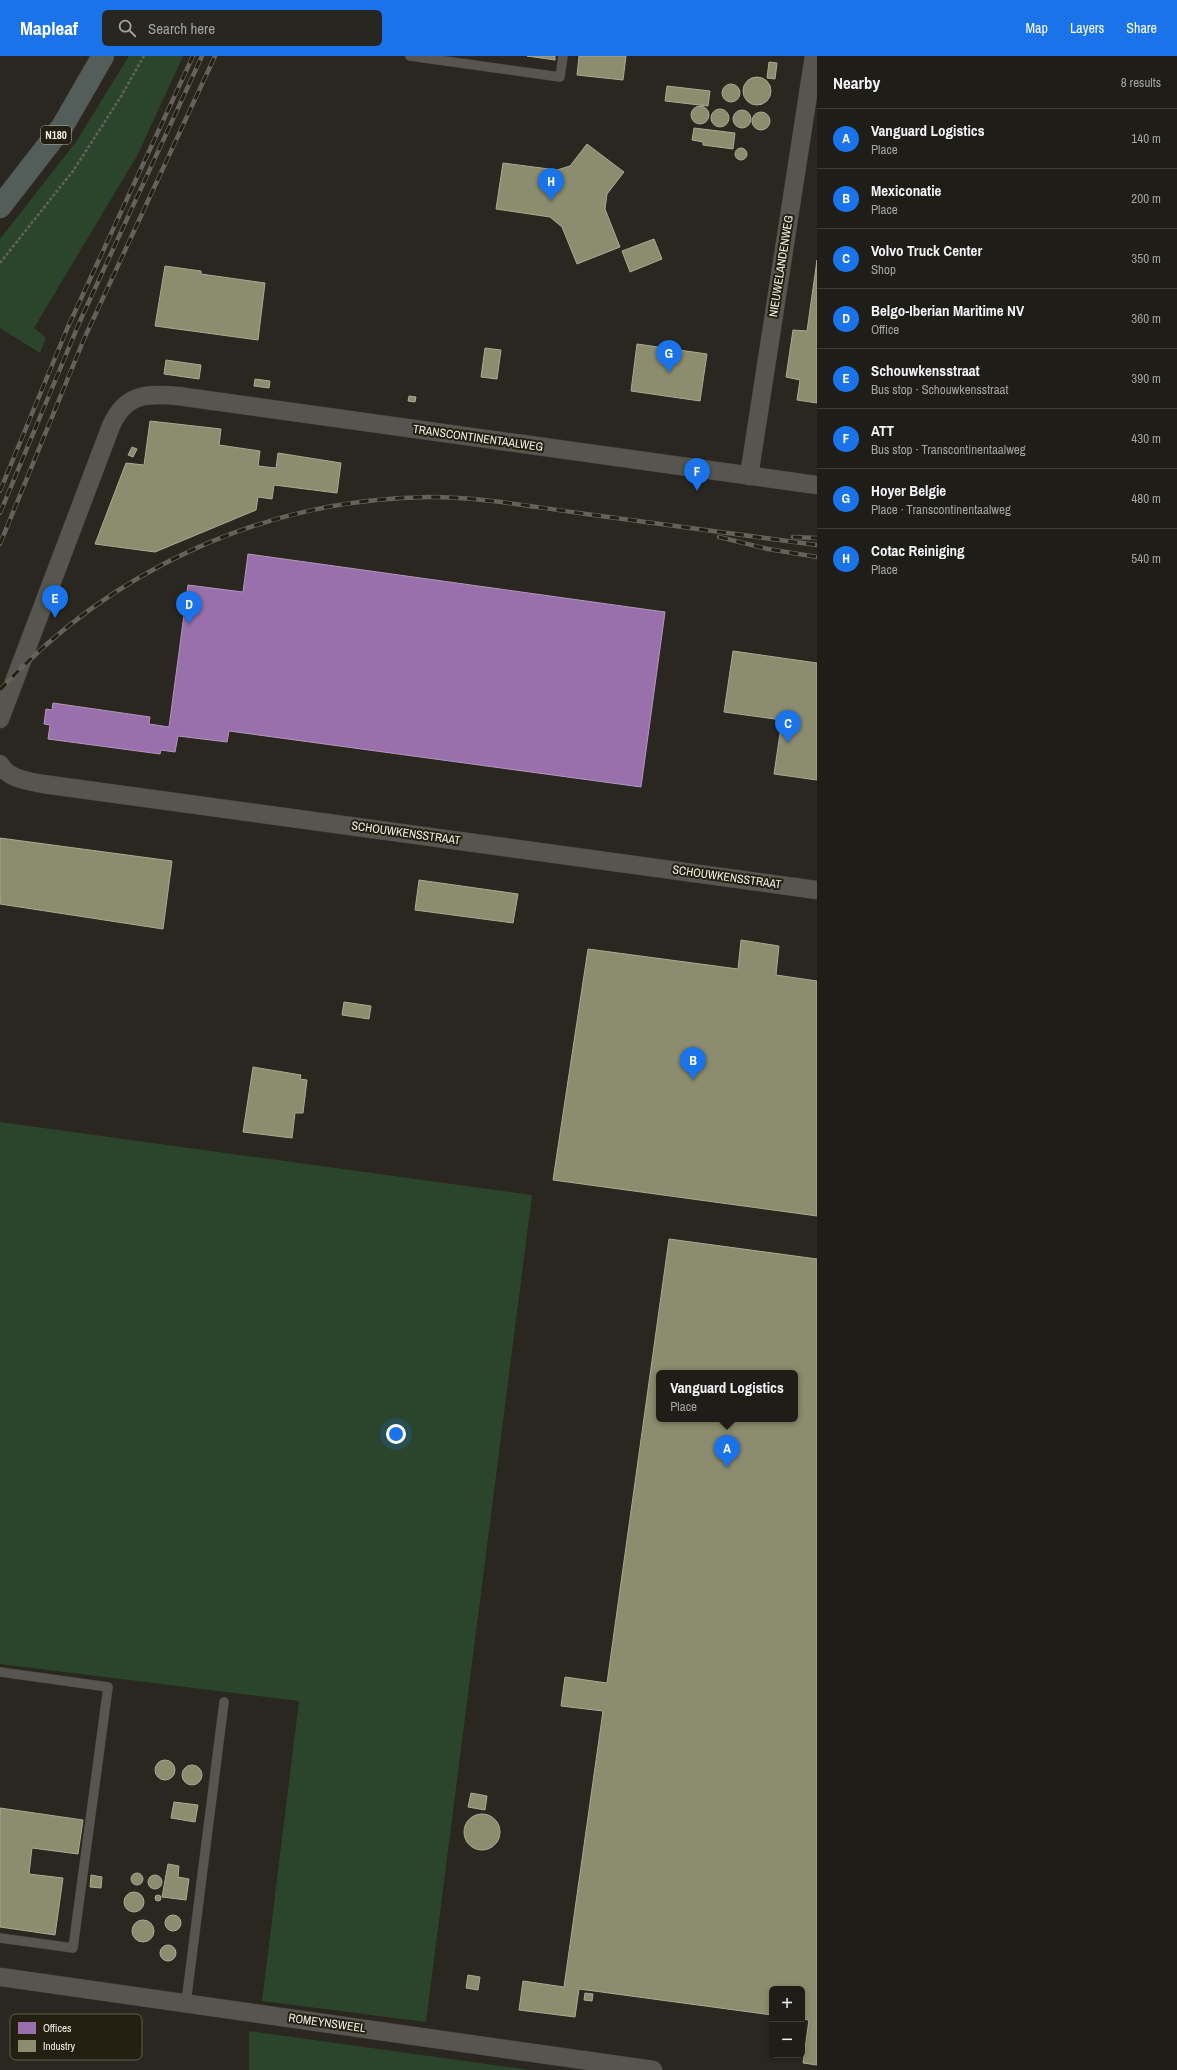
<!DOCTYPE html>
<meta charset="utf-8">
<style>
:root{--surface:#1f1d17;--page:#272620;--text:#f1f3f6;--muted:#a1a2a1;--line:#3c3b36;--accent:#1a73e8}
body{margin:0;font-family:"Archivo Narrow",sans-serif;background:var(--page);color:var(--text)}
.controls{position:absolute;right:12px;bottom:12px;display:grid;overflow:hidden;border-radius:6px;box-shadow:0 2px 6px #0003}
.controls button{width:36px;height:36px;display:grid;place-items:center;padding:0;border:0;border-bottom:1px solid var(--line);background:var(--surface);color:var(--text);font:20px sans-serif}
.you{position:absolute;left:396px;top:1378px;width:14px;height:14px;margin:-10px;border:3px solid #fff;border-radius:50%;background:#1a73e8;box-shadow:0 0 0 6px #1a73e833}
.badge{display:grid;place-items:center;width:26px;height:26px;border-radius:50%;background:var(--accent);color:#fff;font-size:13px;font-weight:700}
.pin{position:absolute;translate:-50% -33px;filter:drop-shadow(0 1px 2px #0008)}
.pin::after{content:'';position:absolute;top:21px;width:14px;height:12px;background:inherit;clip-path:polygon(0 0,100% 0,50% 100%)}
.popup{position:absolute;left:656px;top:1314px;width:142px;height:52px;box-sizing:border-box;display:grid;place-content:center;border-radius:6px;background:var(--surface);filter:drop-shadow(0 1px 3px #0005);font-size:13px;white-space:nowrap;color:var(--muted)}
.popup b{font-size:15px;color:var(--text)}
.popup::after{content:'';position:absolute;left:50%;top:100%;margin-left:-8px;border:8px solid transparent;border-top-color:var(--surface)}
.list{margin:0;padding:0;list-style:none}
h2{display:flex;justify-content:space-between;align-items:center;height:52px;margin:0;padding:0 16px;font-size:17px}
h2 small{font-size:13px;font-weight:400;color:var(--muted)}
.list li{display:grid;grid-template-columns:26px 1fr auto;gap:12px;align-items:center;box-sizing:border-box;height:60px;padding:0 16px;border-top:1px solid var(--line)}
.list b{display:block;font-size:15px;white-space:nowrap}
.list p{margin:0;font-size:13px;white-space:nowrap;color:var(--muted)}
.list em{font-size:13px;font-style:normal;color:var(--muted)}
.icon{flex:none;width:22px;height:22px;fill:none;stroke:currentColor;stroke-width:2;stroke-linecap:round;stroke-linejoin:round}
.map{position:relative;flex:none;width:817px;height:2014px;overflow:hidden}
header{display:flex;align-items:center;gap:24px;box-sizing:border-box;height:56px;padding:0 20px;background:var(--accent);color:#fff}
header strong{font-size:19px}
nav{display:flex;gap:22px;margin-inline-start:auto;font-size:14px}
.search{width:280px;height:36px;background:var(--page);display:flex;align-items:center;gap:10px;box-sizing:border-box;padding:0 14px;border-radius:6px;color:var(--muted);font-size:15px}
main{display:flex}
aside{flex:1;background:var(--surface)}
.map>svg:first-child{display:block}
.green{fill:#2b452c}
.offices{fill:#9970ab;stroke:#b496bd}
.industry{fill:#8c8c6e;stroke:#abaa92;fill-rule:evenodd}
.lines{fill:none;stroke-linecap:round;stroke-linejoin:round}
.service-casing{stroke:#46453d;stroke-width:10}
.minor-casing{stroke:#46453d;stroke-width:19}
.primary-casing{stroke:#46453d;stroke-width:23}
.path{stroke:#64625e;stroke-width:2.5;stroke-dasharray:3 2;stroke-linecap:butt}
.service{stroke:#575550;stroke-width:9}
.minor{stroke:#575550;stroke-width:18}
.primary{stroke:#535d5a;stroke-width:22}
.rail-casing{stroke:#63625b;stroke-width:4.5}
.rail{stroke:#232012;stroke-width:3;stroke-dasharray:9;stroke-linecap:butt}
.labels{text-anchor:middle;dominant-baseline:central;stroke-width:4;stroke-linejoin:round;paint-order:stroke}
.shield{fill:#232012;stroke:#b4b1a6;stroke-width:1}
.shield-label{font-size:11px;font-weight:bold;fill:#f2efe6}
.street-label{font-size:12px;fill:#f2efe6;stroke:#232012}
.key{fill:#232012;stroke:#615e52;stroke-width:1}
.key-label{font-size:11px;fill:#f2efe6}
</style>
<header>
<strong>Mapleaf</strong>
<div class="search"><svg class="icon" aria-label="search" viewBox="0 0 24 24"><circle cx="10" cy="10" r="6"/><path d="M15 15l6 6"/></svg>Search here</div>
<nav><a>Map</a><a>Layers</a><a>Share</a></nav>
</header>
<main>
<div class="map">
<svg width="817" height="2014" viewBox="0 0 817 2014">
<rect width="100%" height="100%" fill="#29271f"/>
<!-- green -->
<g class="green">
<polygon points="129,0 183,0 138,98 34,272 46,282 40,297 0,272 0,183 76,86"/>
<polygon points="0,1066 532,1139 426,1966 262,1945 299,1645 0,1608"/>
<polygon points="249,1975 530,2014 249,2014"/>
</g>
<!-- offices -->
<polygon class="offices" points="248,498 665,556 641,731 229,675 227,686 178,680 175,696 161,694 160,698 48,683 50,669 44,668 46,653 52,654 53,647 150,661 149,668 169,671 188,529 243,536"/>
<!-- industry -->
<g class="industry">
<polygon points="527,0 555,0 555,4"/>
<polygon points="579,0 626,0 623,24 577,19"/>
<polygon points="769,6 777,7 775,23 767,22"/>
<circle cx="757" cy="35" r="14"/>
<circle cx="731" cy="37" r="9"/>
<polygon points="667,30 710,35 708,50 665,45"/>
<circle cx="700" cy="59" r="9"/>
<circle cx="720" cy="62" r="9"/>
<circle cx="742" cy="63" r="9"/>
<circle cx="761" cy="65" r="9"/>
<polygon points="694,72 735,77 733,93 703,89 703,86 692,84"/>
<polygon points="587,88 624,116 607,138 605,153 620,191 577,208 562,171 550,161 496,153 503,107 557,114 570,110"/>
<circle cx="741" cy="98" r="6"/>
<polygon points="654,183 662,203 630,216 622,195"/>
<polygon points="817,204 817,347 797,344 800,324 786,321 793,274 807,275"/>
<polygon points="165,210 201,215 201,218 265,227 258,284 155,270"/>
<polygon points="637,288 707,298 700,345 631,335"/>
<polygon points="485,292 501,294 497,323 481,321"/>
<polygon points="166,304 201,309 199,323 164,318"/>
<polygon points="255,323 270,325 269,332 254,330"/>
<polygon points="409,340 416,341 415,346 408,345"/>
<polygon points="150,365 221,373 219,389 260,395 258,410 276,412 278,397 341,407 337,437 274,429 272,443 258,441 256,454 155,496 95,488 126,407 144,409"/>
<polygon points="132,391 137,393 133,401 128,399"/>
<polygon points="733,595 817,607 817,724 774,718 782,664 724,656"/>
<polygon points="0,782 172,805 163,873 0,848"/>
<polygon points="419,824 518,838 513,867 415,854"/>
<polygon points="741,884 779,890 776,919 817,925 817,1160 553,1124 588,893 738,913"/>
<polygon points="344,946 371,950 369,963 342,959"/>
<polygon points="253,1011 301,1019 300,1023 307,1024 303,1057 295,1057 292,1082 243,1076"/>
<path d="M669 1183 817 1203V2009L803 2007 809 1964 802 1963V1933H772V1959L579 1933 575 1961 519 1954 523 1925 564 1931 603 1655 561 1650 565 1621 607 1627ZM659 1317H795V1363H659Z"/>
<circle cx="165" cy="1714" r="10"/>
<circle cx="192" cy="1719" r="10"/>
<polygon points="471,1737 487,1740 485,1754 468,1751"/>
<polygon points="174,1746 198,1749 195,1766 171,1762"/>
<polygon points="0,1752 83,1764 78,1798 32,1792 29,1818 63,1822 55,1879 0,1871"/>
<circle cx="482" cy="1776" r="18"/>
<polygon points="168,1808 179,1810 178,1821 189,1823 186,1844 162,1841"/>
<circle cx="137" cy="1823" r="6"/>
<polygon points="91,1819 102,1821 101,1832 90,1831"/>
<circle cx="155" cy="1826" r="7"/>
<circle cx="134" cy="1846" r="10"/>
<circle cx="158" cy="1842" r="3"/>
<circle cx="173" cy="1867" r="8"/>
<circle cx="143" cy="1875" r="11"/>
<circle cx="168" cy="1897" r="8"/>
<polygon points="468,1919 480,1921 478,1934 466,1932"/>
<polygon points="585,1937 593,1938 592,1945 584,1944"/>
</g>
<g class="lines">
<defs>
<g id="service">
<polyline points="410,0 560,21 563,0"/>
<polyline points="0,1616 108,1631 73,1892 0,1882"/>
<polyline points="186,1947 224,1646"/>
</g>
<g id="minor">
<polyline points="749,420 814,0"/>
<path d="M0 663 111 370C125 338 146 337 178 340L817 429"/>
<path d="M0 708C8 723 28 725 43 728L817 834"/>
<polyline points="0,1921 653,2014"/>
</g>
<polyline id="primary" points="0,151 62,71 103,0"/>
</defs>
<!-- service casing -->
<use href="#service" class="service-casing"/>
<!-- minor casing -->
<use href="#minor" class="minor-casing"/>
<!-- primary casing -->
<use href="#primary" class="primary-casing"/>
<!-- path -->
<polyline class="path" points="0,207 73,115 120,42 144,0"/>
<!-- service -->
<use href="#service" class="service"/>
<!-- minor -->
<use href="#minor" class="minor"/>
<!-- primary -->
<use href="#primary" class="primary"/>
<defs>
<g id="rail">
<polyline points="0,435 67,273 193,0"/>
<polyline points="0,457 80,265 202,0"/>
<polyline points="719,481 768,493 817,501"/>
<polyline points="793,481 817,482"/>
<polyline points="0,488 84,283 215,0"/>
<path d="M0 634C111 513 265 443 429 441 482 441 534 451 586 458 663 468 740 479 817 489"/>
</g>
</defs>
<!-- rail casing -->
<use href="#rail" class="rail-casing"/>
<!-- rail -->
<use href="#rail" class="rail"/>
</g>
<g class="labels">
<!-- shield labels -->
<rect class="shield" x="41" y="70" width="30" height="18" rx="3"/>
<g class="shield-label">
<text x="56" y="79">N180</text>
</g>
<!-- street labels -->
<g class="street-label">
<text transform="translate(781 210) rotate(-81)">NIEUWELANDENWEG</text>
<text transform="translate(478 382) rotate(8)">TRANSCONTINENTAALWEG</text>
<text transform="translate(406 777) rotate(8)">SCHOUWKENSSTRAAT</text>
<text transform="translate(727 821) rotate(8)">SCHOUWKENSSTRAAT</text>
<text transform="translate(327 1967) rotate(8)">ROMEYNSWEEL</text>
</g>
</g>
<!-- legend -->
<rect x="10" y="1958" width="132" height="46" rx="6" class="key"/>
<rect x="18" y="1966" width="18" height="12" fill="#9970ab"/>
<rect x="18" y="1984" width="18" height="12" fill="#8c8c6e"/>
<g class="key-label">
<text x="43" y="1976">Offices</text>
<text x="43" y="1994">Industry</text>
</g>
</svg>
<div class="controls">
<button>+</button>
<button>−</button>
</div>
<div class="you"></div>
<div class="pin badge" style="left:727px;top:1412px">A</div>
<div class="popup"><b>Vanguard Logistics</b>Place</div>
<div class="pin badge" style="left:693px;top:1024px">B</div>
<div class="pin badge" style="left:788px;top:687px">C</div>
<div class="pin badge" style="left:189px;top:568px">D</div>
<div class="pin badge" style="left:55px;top:562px">E</div>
<div class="pin badge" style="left:697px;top:435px">F</div>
<div class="pin badge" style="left:669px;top:317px">G</div>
<div class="pin badge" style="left:551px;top:145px">H</div>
</div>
<aside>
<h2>Nearby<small>8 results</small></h2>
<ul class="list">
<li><span class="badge">A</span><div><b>Vanguard Logistics</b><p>Place</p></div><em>140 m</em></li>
<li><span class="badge">B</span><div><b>Mexiconatie</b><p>Place</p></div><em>200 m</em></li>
<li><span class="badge">C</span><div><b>Volvo Truck Center</b><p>Shop</p></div><em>350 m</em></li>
<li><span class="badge">D</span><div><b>Belgo-Iberian Maritime NV</b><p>Office</p></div><em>360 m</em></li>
<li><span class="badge">E</span><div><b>Schouwkensstraat</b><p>Bus stop · Schouwkensstraat</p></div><em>390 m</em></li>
<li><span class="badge">F</span><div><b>ATT</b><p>Bus stop · Transcontinentaalweg</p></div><em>430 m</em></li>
<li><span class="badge">G</span><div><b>Hoyer Belgie</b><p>Place · Transcontinentaalweg</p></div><em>480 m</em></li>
<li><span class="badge">H</span><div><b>Cotac Reiniging</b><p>Place</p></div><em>540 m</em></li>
</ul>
</aside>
</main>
